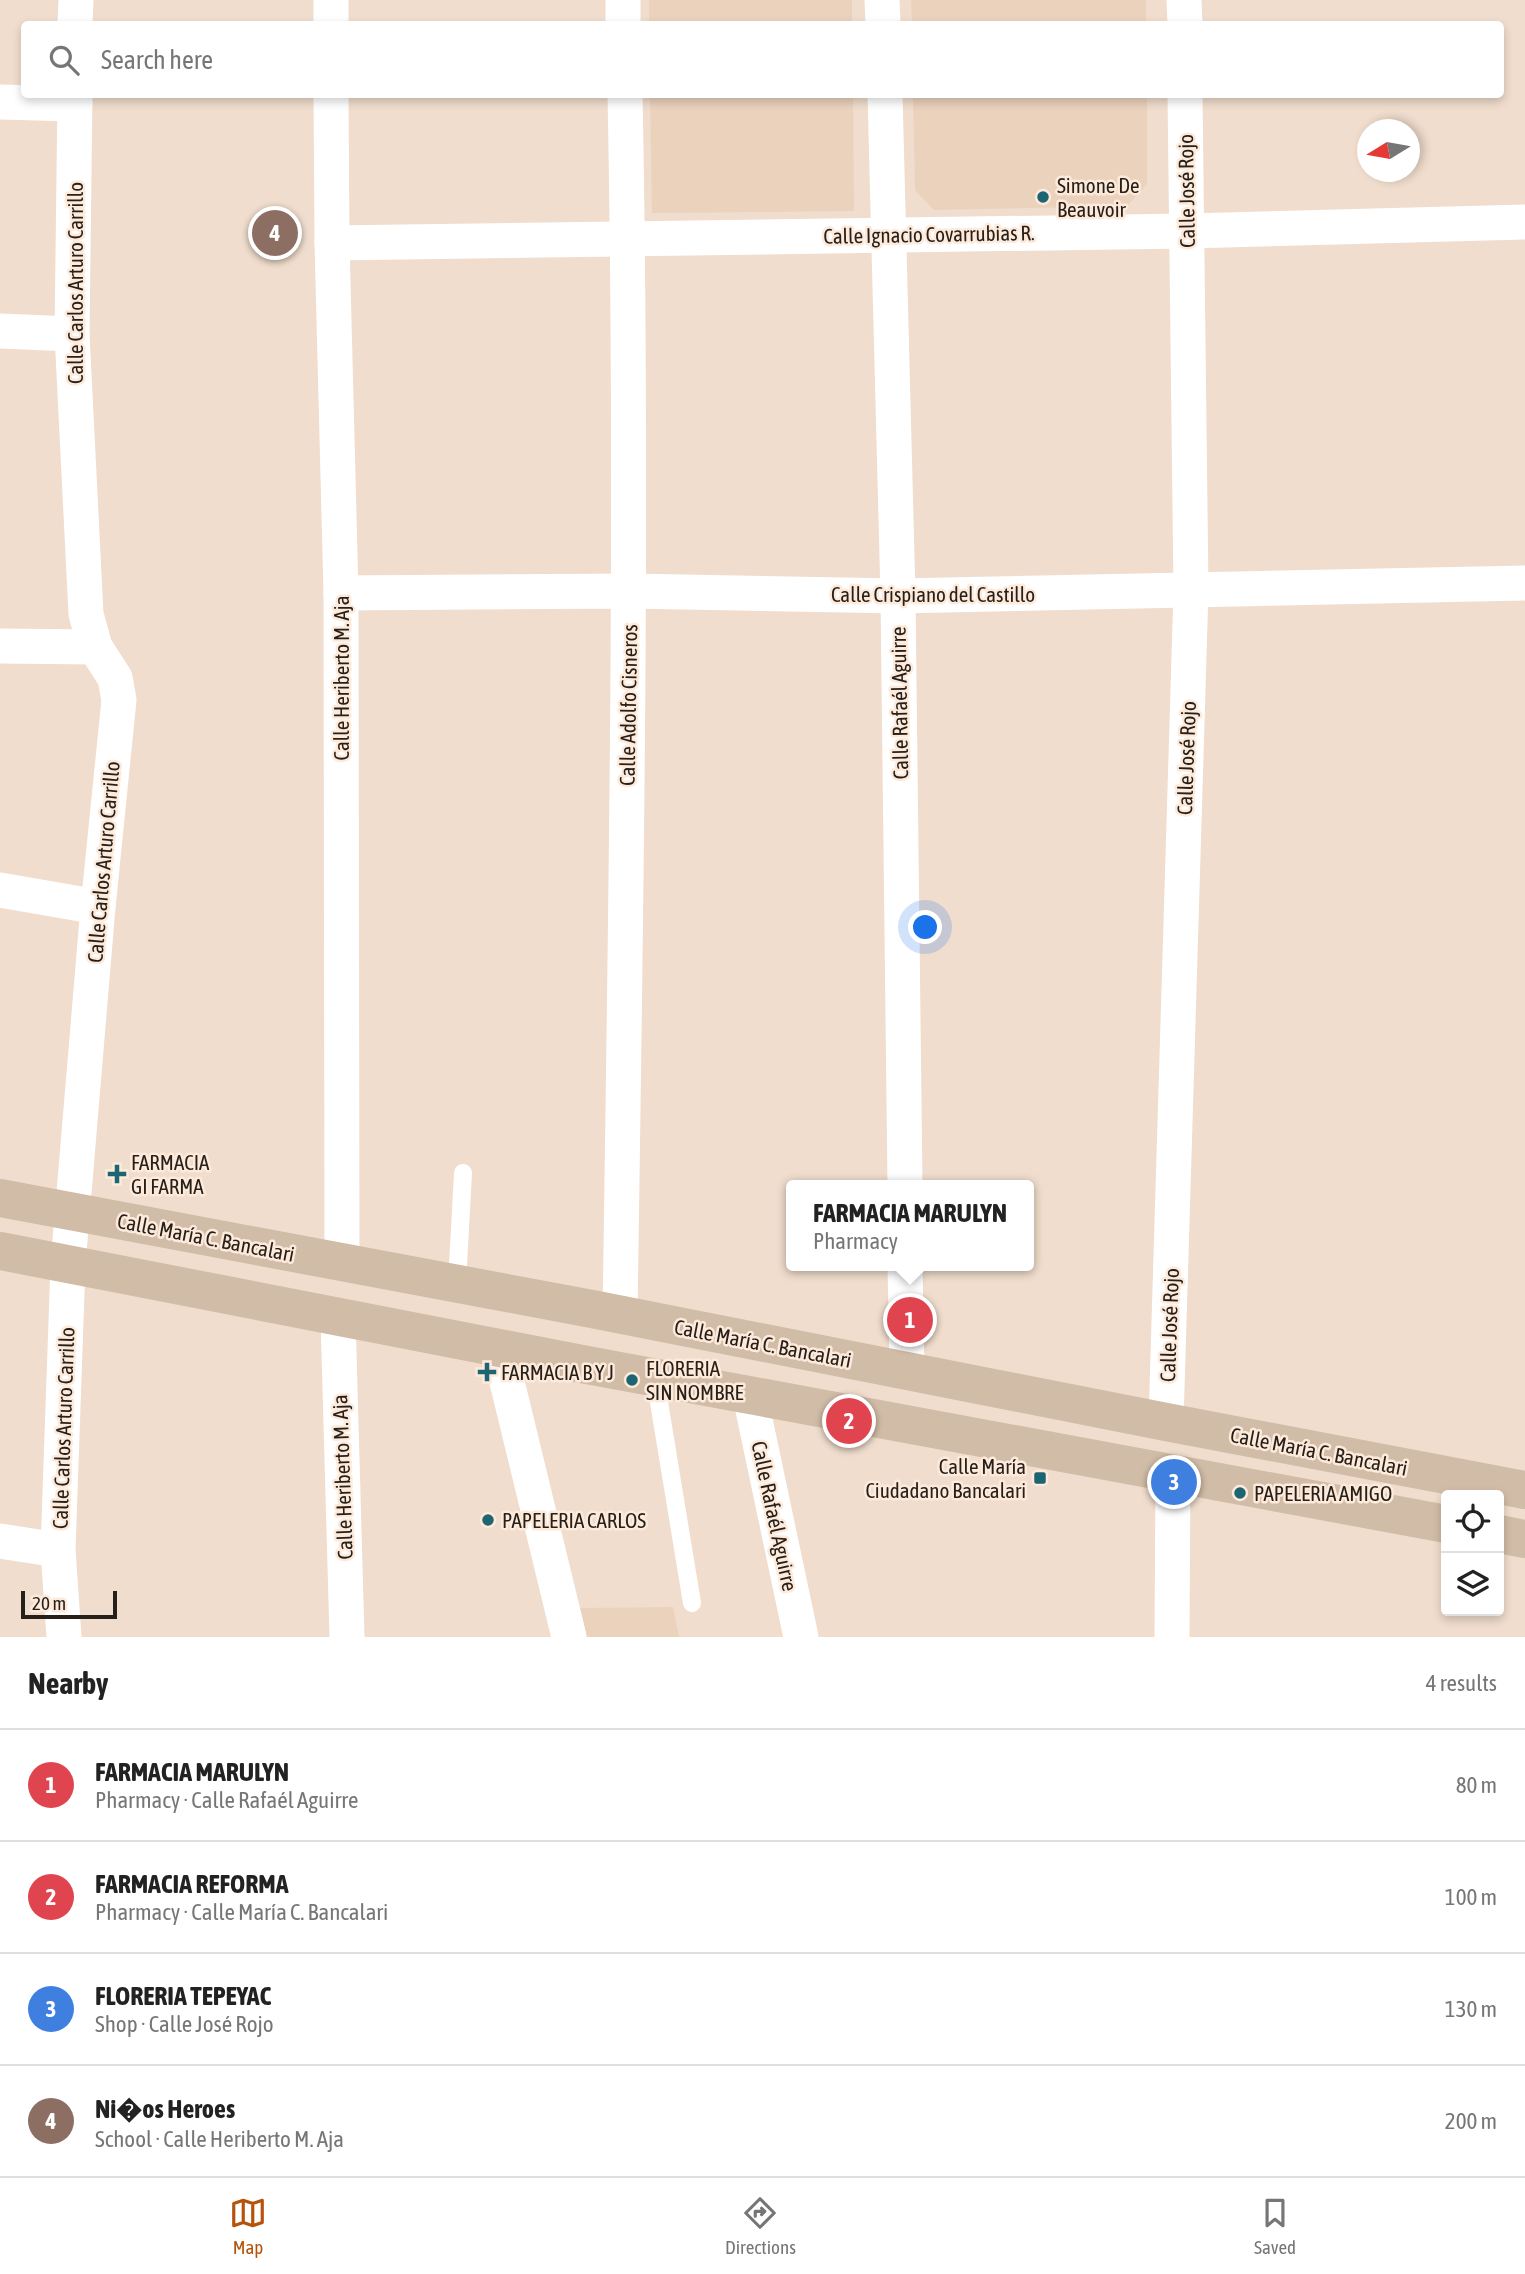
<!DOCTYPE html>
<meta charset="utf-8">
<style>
:root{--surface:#fff;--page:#f2f2f2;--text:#222;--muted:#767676;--line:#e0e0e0;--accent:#b45309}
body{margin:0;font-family:"Asap Condensed",sans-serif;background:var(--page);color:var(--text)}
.controls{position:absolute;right:21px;bottom:21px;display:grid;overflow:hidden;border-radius:7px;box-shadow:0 4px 10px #0003}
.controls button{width:63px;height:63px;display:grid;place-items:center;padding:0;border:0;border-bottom:2px solid var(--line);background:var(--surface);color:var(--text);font:35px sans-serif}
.compass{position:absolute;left:1357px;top:119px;width:63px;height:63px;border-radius:50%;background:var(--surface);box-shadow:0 4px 10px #0003;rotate:259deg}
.scale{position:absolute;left:21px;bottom:18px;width:96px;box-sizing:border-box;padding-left:7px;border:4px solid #27201a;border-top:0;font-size:19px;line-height:24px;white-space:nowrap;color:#27201a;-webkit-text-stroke:5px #fdeada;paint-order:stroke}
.you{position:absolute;left:926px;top:928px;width:24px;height:24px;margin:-18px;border:5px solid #fff;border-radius:50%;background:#1a73e8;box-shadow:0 0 0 10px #1a73e833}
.badge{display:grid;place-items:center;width:46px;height:46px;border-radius:50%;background:var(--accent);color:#fff;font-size:23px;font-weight:700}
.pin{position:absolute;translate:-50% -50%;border:4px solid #fff;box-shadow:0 2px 7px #0006}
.popup{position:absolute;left:786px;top:1180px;width:248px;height:91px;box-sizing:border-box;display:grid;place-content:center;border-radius:7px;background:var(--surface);filter:drop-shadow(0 2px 5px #0005);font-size:23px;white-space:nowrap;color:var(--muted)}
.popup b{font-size:26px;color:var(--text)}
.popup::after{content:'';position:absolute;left:50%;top:100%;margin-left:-14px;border:14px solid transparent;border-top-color:var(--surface)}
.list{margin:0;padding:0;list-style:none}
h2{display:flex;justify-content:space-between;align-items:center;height:91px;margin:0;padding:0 28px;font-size:30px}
h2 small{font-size:23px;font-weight:400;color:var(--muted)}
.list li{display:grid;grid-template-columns:46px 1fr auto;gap:21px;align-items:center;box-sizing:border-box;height:112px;padding:0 28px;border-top:2px solid var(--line)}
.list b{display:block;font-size:26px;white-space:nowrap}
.list p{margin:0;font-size:23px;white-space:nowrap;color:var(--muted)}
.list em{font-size:23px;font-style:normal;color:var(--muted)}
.icon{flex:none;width:38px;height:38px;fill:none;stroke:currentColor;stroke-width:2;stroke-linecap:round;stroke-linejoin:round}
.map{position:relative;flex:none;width:1525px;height:1637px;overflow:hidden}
.search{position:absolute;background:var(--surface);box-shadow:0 4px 10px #0003;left:21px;right:21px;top:21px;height:77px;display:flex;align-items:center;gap:18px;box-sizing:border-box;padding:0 24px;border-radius:7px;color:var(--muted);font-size:26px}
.sheet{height:539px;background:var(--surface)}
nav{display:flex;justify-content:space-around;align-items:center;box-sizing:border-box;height:98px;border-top:2px solid var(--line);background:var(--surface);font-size:19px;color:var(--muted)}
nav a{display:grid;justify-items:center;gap:4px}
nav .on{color:var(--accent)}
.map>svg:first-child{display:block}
.built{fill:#ebd2bd}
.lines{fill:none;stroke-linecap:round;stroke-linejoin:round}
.lane{stroke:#fff;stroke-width:18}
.street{stroke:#fff;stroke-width:35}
.secondary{stroke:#d1bca7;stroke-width:38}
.poi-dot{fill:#1d6573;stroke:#fdeada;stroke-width:2.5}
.labels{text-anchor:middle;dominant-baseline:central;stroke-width:5;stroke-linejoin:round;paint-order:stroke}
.poi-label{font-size:21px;fill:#27201a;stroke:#fdeada;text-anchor:start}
.street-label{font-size:21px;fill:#27201a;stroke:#fdeada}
</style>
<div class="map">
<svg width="1525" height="1637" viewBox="0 0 1525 1637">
<rect width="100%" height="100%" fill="#f0ddcd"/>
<!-- built -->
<g class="built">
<rect x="649" y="0" width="203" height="24"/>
<polygon points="911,0 1146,0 1146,24 912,24"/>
<polygon points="650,95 853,95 854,211 652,213"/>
<polygon points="913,95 1147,95 1147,184 1127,206 934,210 915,190"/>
<polygon points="673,1607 679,1637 587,1637 580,1608"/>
</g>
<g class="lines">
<!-- lane -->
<g class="lane">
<polyline points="457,1284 463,1173"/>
<polyline points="655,1378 692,1603"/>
</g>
<!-- street -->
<g class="street">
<polyline points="331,0 331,24"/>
<polyline points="623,0 623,24"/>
<polyline points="882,0 883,24"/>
<polyline points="1184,0 1185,24"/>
<polyline points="75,24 76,0"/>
<polyline points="331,94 332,243 341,593 342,1262"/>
<polyline points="885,94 898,596 905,1185"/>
<polyline points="0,102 75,104"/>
<polyline points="332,243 1187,231 1525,222"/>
<polyline points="0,331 72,334"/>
<polyline points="341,593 629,591 898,596 1525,583"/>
<polyline points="0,646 95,647"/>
<polyline points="0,890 98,907"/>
<polyline points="905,1266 907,1371"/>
<path d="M620 1315C626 908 633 501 625 94"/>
<polyline points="338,1317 347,1637"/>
<polyline points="499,1349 569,1637"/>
<polyline points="750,1396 801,1637"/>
<polyline points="1166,1422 1191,590 1185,94"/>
<polyline points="0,1541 58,1550"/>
<polyline points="64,1637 58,1550 68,1264 98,907 119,700 115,678 95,647 86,614 72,334 75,94"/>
<polyline points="1172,1637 1173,1474"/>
</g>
<!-- secondary -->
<g class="secondary">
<polyline points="0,1198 592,1309 1166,1422 1525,1490"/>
<polyline points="0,1251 587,1365 1446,1524"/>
<polyline points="1499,1534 1525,1539"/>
</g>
</g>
<!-- markers -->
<g class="poi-dot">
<circle cx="1043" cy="197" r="7"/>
<path d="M113.5 1163.5h7v7h7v7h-7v7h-7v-7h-7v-7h7z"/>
<path d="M483.5 1361.5h7v7h7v7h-7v7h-7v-7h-7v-7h7z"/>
<circle cx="632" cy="1380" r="7"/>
<rect x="1033" y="1471" width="14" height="14" rx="3.5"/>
<circle cx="1240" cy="1493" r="7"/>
<circle cx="488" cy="1520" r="7"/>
</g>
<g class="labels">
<!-- poi labels -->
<g class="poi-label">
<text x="1057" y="185">Simone De<tspan x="1057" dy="24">Beauvoir</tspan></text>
<text x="131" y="1162">FARMACIA<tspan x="131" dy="24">GI FARMA</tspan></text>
<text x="646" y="1368">FLORERIA<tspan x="646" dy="24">SIN NOMBRE</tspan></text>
<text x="501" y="1372">FARMACIA B Y J</text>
<text x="1026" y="1466" text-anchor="end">Calle María<tspan x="1026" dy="24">Ciudadano Bancalari</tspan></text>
<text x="1254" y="1493">PAPELERIA AMIGO</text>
<text x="502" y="1520">PAPELERIA CARLOS</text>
</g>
<!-- street labels -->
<g class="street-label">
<text transform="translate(1186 191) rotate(-91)">Calle José Rojo</text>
<text transform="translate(929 234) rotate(-1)">Calle Ignacio Covarrubias R.</text>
<text transform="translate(75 283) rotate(-90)">Calle Carlos Arturo Carrillo</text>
<text x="933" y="594">Calle Crispiano del Castillo</text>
<text transform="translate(341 678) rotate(-90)">Calle Heriberto M. Aja</text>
<text transform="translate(899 703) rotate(-91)">Calle Rafaél Aguirre</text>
<text transform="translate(628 705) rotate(-89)">Calle Adolfo Cisneros</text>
<text transform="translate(1186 758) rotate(-88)">Calle José Rojo</text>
<text transform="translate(103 862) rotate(-85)">Calle Carlos Arturo Carrillo</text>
<text transform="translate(206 1237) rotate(11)">Calle María C. Bancalari</text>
<text transform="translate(1169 1325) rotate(-88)">Calle José Rojo</text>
<text transform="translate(763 1343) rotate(11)">Calle María C. Bancalari</text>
<text transform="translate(63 1428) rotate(-88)">Calle Carlos Arturo Carrillo</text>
<text transform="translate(1319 1451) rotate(11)">Calle María C. Bancalari</text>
<text transform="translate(342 1477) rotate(-92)">Calle Heriberto M. Aja</text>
<text transform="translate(775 1516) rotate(78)">Calle Rafaél Aguirre</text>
</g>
</g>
</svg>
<div class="controls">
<button><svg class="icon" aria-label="locate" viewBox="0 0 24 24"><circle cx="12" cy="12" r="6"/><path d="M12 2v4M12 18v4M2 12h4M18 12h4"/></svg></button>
<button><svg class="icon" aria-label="layers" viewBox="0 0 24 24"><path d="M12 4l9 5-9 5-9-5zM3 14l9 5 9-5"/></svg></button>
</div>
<svg class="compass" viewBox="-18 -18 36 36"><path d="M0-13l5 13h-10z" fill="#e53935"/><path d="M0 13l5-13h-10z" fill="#767676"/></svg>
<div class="scale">20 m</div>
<div class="you"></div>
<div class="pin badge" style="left:910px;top:1320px;background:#e0444e">1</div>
<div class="popup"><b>FARMACIA MARULYN</b>Pharmacy</div>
<div class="pin badge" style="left:849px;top:1421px;background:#e0444e">2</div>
<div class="pin badge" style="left:1174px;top:1482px;background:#3f7fe0">3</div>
<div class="pin badge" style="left:275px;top:233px;background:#8d6e63">4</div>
<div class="search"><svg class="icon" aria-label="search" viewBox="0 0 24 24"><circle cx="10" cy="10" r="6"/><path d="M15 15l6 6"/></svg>Search here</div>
</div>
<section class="sheet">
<h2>Nearby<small>4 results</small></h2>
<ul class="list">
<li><span class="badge" style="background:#e0444e">1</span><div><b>FARMACIA MARULYN</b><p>Pharmacy · Calle Rafaél Aguirre</p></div><em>80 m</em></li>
<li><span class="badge" style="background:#e0444e">2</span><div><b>FARMACIA REFORMA</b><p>Pharmacy · Calle María C. Bancalari</p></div><em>100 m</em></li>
<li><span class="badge" style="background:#3f7fe0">3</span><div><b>FLORERIA TEPEYAC</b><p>Shop · Calle José Rojo</p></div><em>130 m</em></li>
<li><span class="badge" style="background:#8d6e63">4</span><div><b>Ni�os Heroes</b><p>School · Calle Heriberto M. Aja</p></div><em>200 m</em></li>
</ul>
</section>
<nav>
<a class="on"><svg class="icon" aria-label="map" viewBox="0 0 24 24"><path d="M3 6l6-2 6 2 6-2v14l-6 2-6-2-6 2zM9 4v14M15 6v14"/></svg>Map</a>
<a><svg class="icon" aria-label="directions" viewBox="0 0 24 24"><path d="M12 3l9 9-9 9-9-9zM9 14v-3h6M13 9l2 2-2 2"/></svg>Directions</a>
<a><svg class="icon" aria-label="saved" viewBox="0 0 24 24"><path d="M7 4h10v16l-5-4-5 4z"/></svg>Saved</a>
</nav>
